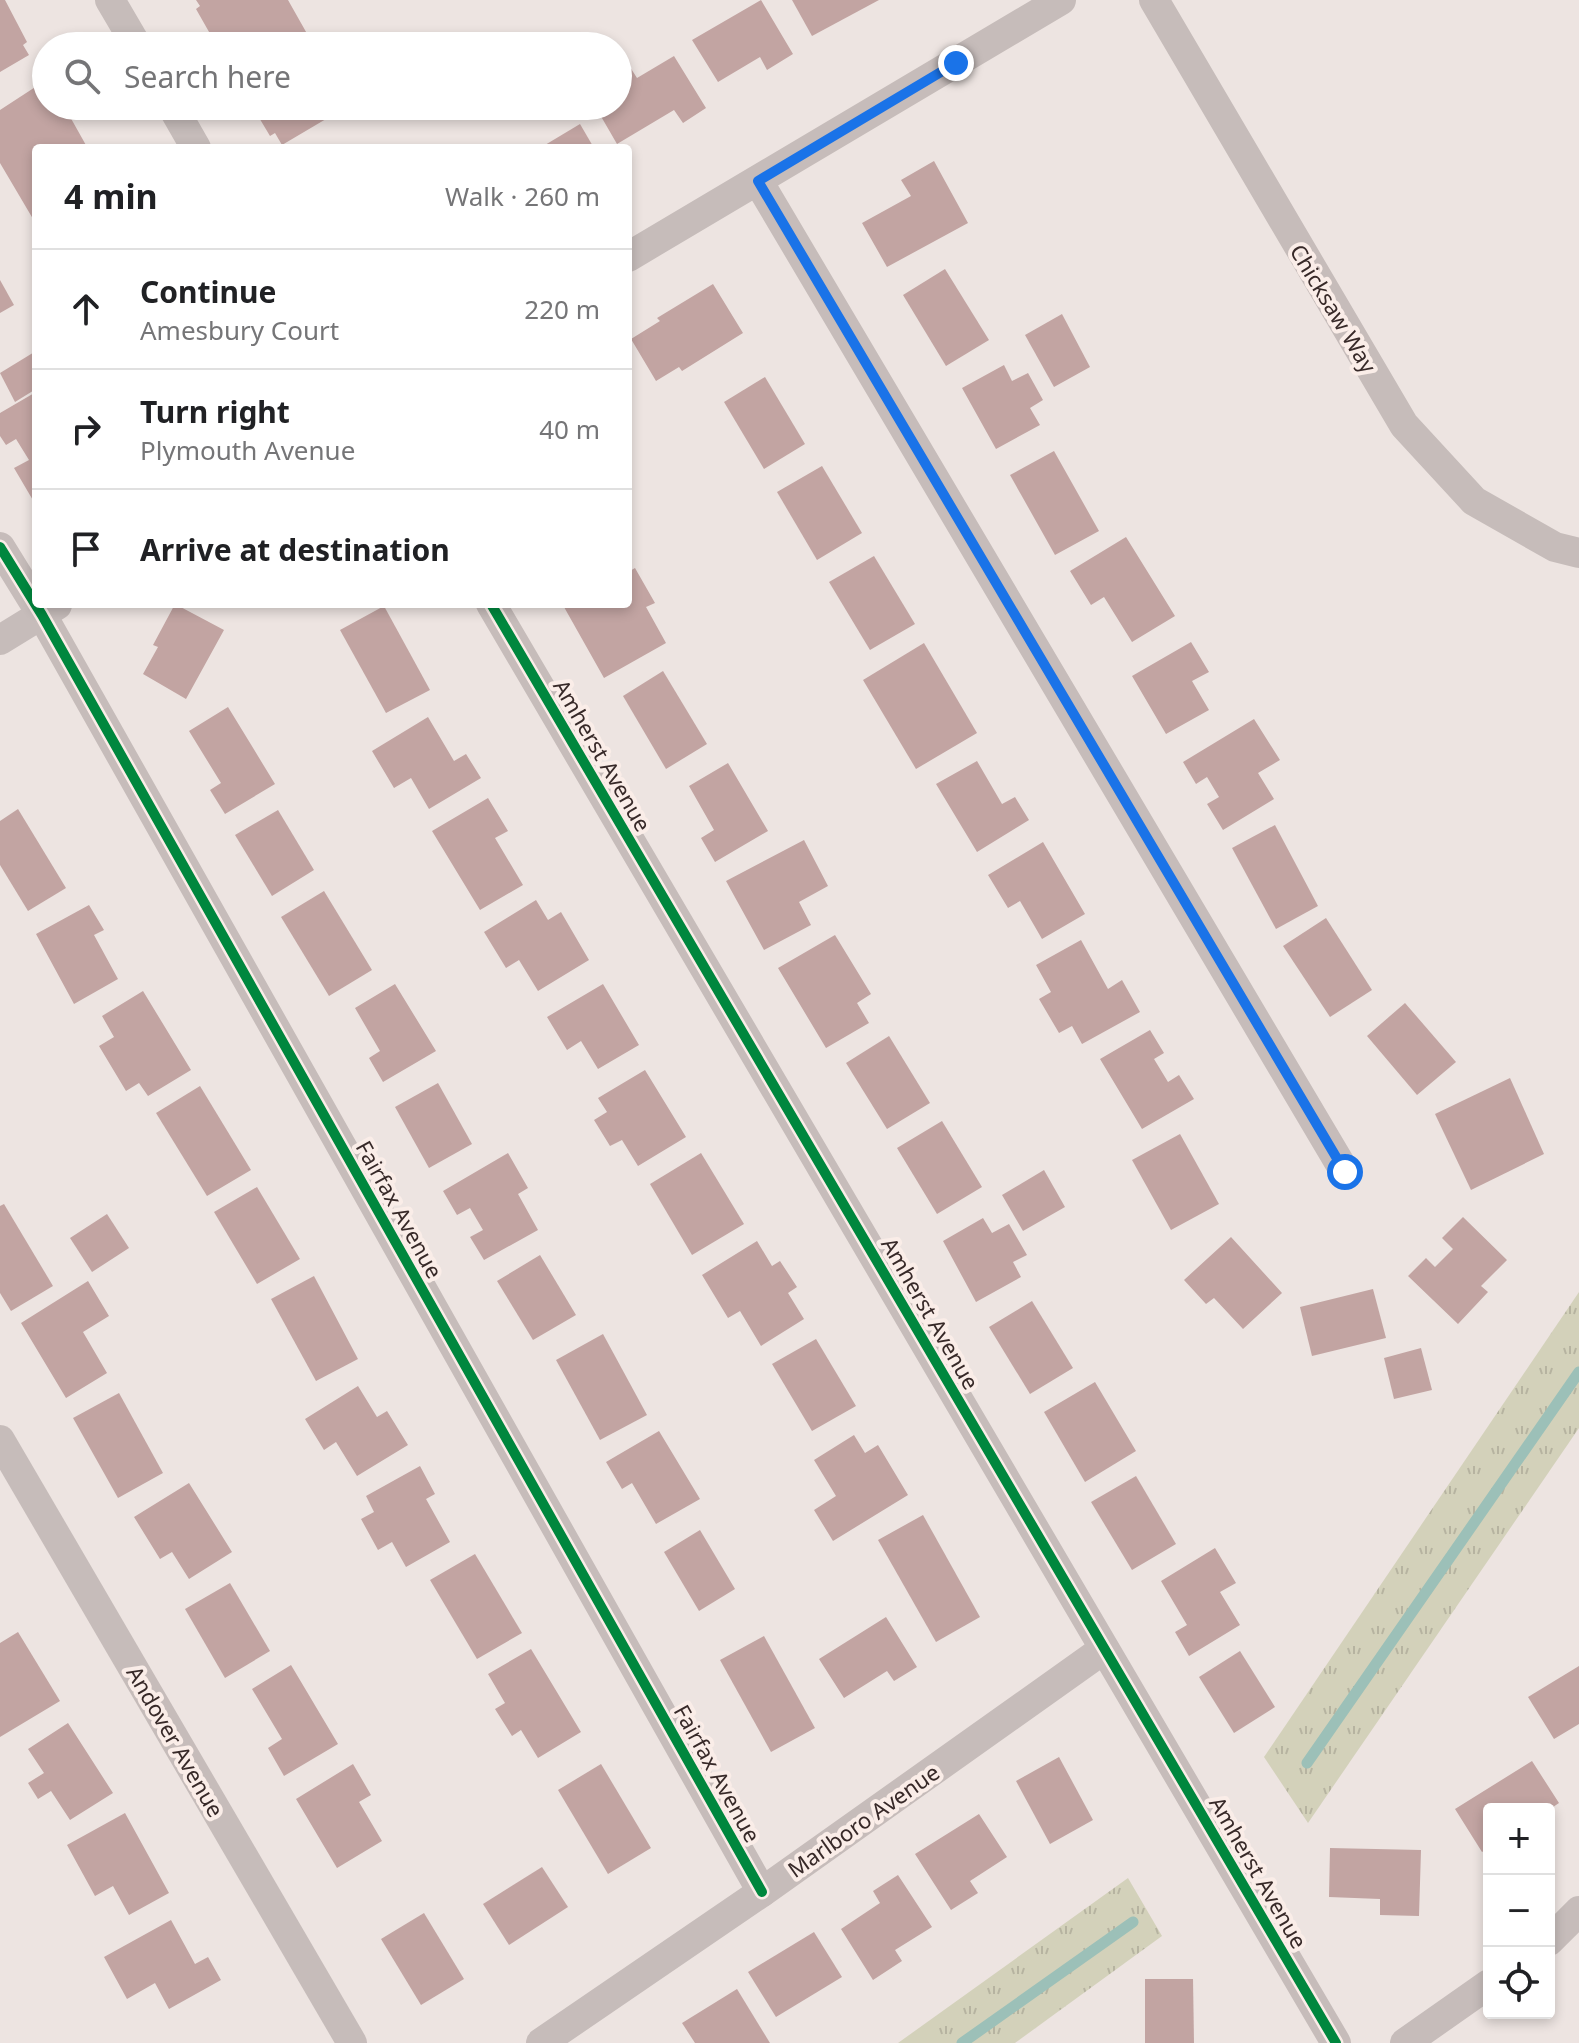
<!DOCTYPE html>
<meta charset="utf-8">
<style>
:root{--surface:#fff;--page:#f2f2f2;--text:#202124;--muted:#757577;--line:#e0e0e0}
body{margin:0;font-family:"Noto Sans",sans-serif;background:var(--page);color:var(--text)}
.controls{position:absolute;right:24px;bottom:24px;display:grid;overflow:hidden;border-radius:8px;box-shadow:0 4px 12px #0003}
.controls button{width:72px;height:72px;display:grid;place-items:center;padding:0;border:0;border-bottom:2px solid var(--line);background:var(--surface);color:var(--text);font:40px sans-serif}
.stop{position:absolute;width:24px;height:24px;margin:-18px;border:6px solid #1a73e8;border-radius:50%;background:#fff}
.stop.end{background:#1a73e8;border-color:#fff;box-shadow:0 2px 8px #0008}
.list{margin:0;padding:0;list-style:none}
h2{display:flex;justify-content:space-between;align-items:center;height:104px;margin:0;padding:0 32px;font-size:34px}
h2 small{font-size:26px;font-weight:400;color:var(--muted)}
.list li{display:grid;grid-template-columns:52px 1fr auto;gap:24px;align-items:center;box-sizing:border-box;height:120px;padding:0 32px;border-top:2px solid var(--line)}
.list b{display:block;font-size:30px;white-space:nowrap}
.list p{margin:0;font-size:26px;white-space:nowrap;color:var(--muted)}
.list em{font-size:26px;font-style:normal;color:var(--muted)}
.icon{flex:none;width:44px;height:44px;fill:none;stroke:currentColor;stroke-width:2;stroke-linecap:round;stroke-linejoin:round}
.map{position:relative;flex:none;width:1579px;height:2043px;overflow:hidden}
.search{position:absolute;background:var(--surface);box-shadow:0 4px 12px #0003;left:32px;top:32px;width:600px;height:88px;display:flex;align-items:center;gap:20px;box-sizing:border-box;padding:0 28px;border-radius:44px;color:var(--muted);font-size:30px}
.panel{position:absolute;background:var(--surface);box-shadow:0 4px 12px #0003;left:32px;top:144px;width:600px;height:464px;border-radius:8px}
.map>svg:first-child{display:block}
.grass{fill:url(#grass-tufts)}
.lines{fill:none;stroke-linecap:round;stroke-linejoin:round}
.stream{stroke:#9cc0b8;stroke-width:11}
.building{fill:#c2a4a2}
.street{stroke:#c6bcba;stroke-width:30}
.cycleway-casing{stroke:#faede8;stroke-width:15}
.cycleway{stroke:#00873e;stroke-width:10}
.route{stroke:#1a73e8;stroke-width:10}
.labels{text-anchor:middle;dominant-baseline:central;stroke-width:8;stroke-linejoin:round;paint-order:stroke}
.street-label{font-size:22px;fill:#372928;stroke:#faede8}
</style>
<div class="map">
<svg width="1579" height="2043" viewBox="0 0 1579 2043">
<defs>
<pattern id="grass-tufts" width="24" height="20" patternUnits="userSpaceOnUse" patternTransform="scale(2)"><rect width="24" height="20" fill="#d3d1ba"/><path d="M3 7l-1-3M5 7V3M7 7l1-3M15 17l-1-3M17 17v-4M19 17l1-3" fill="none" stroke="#b6b3a0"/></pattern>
</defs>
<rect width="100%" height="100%" fill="#ede4e1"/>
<!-- grass -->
<g class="grass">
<polygon points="1579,1292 1579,1428 1308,1823 1264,1757"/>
<polygon points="1128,1878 1162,1936 1015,2043 898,2043"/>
</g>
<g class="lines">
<!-- stream -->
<g class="stream">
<polyline points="1307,1763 1579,1372"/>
<polyline points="962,2043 1133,1922"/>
</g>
</g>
<!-- building -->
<g class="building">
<polygon points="0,0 5,0 27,42 23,45 29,55 0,72"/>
<polygon points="196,0 288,0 314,46 217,46 196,9 200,6"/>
<polygon points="761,0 793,54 767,70 760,57 718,82 692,40"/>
<polygon points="792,0 879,0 812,36"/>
<polygon points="674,56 706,108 683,123 674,110 617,144 595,106 618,106 618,74 630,67 637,78"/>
<polygon points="43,82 46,106 64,106 87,147 36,148 36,224 0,163 0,110"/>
<polygon points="252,106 348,106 282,145 275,133 270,136"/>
<polygon points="580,124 594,148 540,148"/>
<polygon points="934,161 968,223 887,267 862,223 911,196 901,180"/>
<polygon points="945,269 989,340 946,366 903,295"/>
<polygon points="0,280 14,305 0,313"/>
<polygon points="713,284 743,333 682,371 679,367 656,381 631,339 660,321 657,318"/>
<polygon points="1062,314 1090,367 1054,387 1025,335"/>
<polygon points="36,351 36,389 15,402 0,373"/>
<polygon points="1004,365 1012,381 1028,373 1043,400 1030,408 1040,425 996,449 962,388"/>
<polygon points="765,377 805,444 764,469 724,402"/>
<polygon points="36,392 36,500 34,502 14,468 29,460 16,439 6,445 0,436 0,413"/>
<polygon points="1054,451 1099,531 1055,555 1010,475"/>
<polygon points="822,466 862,533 817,560 777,492"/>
<polygon points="1126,537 1175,616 1132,642 1104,597 1091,605 1070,571"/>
<polygon points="874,556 915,624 870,650 829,582"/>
<polygon points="635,568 655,603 646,607 666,643 604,678 564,607 570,604 628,604 628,572"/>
<polygon points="175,604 224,630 186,699 143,674 158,647 153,645"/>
<polygon points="384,606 430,690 386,713 340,630"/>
<polygon points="1191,642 1209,672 1192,681 1209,710 1166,734 1132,676"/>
<polygon points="924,643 977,733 916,769 863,680"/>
<polygon points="663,671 707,744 666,769 623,696"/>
<polygon points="228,707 275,784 225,814 210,790 221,783 189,731"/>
<polygon points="428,717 454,761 466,754 481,778 429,809 411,778 394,788 372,751"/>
<polygon points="1254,719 1280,760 1258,773 1274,799 1223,830 1207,804 1219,797 1207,777 1196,784 1183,762"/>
<polygon points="977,761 1002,804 1015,797 1029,820 977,852 936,784"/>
<polygon points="728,763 768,831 715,862 701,838 714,830 689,786"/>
<polygon points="488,798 508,831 495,838 523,885 480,910 432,831"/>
<polygon points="18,809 66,888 28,911 0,865 0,821"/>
<polygon points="278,810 314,870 272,896 235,835"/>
<polygon points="1275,825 1318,906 1276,929 1232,848"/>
<polygon points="804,840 828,886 799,902 811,925 764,950 726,881"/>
<polygon points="1043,842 1085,914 1042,939 1020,901 1008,908 988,875"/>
<polygon points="324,891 372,970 329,996 281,917"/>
<polygon points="536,900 548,920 561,912 589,960 538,991 519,960 506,968 484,932"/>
<polygon points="89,905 104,930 94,935 118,979 74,1004 36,934"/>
<polygon points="1326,918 1372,990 1330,1017 1283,946"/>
<polygon points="835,935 871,994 857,1003 869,1023 826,1048 778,968"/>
<polygon points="1081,940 1108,989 1122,980 1140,1012 1082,1044 1072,1026 1059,1033 1039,999 1051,992 1036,965"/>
<polygon points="395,984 436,1051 383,1082 369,1058 380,1051 355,1008"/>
<polygon points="603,984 639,1045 598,1069 581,1041 567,1050 547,1017"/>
<polygon points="143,991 191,1070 148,1096 139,1083 126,1091 99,1046 114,1037 102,1016"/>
<polygon points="1405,1003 1456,1062 1417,1095 1367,1036"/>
<polygon points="1150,1030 1164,1053 1154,1059 1168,1082 1179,1075 1194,1099 1142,1129 1100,1059"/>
<polygon points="889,1036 930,1103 887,1129 846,1063"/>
<polygon points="645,1070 686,1137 638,1166 622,1140 610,1146 594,1120 607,1112 598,1098"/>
<polygon points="1510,1078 1544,1154 1471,1190 1435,1114"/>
<polygon points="438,1083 472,1144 429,1168 395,1107"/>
<polygon points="200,1086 251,1170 207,1196 156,1113"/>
<polygon points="942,1121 982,1187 937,1214 897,1148"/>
<polygon points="1180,1134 1219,1204 1171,1230 1132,1160"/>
<polygon points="508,1153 528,1188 518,1194 538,1230 484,1260 470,1237 483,1230 470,1208 457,1215 443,1191"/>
<polygon points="701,1153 744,1224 692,1255 650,1184"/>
<polygon points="1044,1170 1065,1207 1023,1231 1002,1195"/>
<polygon points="257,1187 300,1259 257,1284 214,1212"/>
<polygon points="4,1204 53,1286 11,1311 0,1293 0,1206"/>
<polygon points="107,1214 129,1248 92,1272 70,1238"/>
<polygon points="1463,1217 1507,1260 1481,1286 1488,1292 1458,1324 1408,1276 1426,1258 1435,1267 1453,1249 1442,1238"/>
<polygon points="983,1218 992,1233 1009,1224 1027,1255 1013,1262 1021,1277 976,1302 943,1241"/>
<polygon points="1231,1237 1282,1293 1243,1329 1214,1298 1206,1304 1184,1280"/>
<polygon points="757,1241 772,1266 780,1261 797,1287 788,1293 804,1319 761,1346 740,1311 728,1318 702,1275"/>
<polygon points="540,1255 576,1315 533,1340 497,1281"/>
<polygon points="314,1276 358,1359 316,1381 271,1299"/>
<polygon points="88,1281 109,1316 83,1332 107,1373 66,1398 21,1323"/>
<polygon points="1373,1289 1386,1338 1312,1356 1300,1307"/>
<polygon points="1032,1301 1073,1368 1030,1394 989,1327"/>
<polygon points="603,1334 647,1415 600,1440 556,1360"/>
<polygon points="816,1339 856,1406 812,1431 772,1364"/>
<polygon points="1421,1348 1432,1390 1394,1399 1384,1358"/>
<polygon points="1095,1382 1136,1451 1085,1482 1044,1412"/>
<polygon points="358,1386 377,1417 387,1411 408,1445 357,1476 336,1442 324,1450 305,1419"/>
<polygon points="119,1393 163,1473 118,1498 73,1418"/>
<polygon points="659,1431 700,1499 656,1524 632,1483 622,1489 606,1462"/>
<polygon points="854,1435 865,1453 878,1445 908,1495 833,1541 814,1510 836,1496 814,1460"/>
<polygon points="420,1466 435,1494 426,1499 450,1542 406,1567 392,1542 378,1550 361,1519 374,1512 366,1496"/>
<polygon points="1136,1476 1176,1544 1132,1570 1091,1502"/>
<polygon points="189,1483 232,1552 189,1579 172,1552 160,1559 134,1517"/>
<polygon points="923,1515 980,1617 936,1642 878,1540"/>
<polygon points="700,1530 735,1589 699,1611 664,1552"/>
<polygon points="1215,1548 1236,1583 1220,1592 1240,1625 1189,1656 1175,1632 1187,1625 1161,1581"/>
<polygon points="475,1554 522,1633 477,1659 430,1580"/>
<polygon points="230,1583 270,1651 225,1678 185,1609"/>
<polygon points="886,1617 917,1667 894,1681 887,1671 844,1698 819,1659"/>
<polygon points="18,1632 60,1701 0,1737 0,1643"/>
<polygon points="764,1636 815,1728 771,1752 720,1660"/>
<polygon points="531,1649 581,1732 538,1758 521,1730 512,1736 495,1709 505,1703 488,1674"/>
<polygon points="1240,1651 1275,1707 1234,1733 1199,1677"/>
<polygon points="291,1665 338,1744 284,1776 268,1748 282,1739 252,1689"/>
<polygon points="1579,1666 1579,1724 1554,1739 1528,1697"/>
<polygon points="68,1723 113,1793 70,1820 51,1791 38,1799 28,1783 44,1773 28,1749"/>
<polygon points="1059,1757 1093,1820 1050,1844 1016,1781"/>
<polygon points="1532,1761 1559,1803 1550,1809 1489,1809 1489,1848 1482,1852 1455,1809"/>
<polygon points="353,1764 371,1795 359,1802 382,1841 337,1868 296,1799"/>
<polygon points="601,1764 651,1848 608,1874 558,1790"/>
<polygon points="125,1813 169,1893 129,1915 113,1886 95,1896 67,1845"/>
<polygon points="979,1814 1007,1857 970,1881 978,1893 951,1910 915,1854"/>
<polygon points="1330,1848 1421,1850 1419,1916 1380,1915 1380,1899 1329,1897"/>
<polygon points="542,1867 568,1907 509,1945 483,1904"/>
<polygon points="898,1875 932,1927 895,1950 902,1961 873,1980 841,1929 880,1903 873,1891"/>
<polygon points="424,1913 464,1979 421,2005 381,1939"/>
<polygon points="171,1920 195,1964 208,1957 221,1980 169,2009 155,1983 127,1999 104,1957"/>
<polygon points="814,1932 842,1977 776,2017 748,1972"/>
<polygon points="1145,1979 1193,1979 1194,2043 1145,2043"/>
<polygon points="737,1989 770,2043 695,2043 682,2023"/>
</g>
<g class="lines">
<!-- street -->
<g class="street">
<polyline points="110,0 137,46"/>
<polyline points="1154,0 1404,425 1474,501 1555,547 1579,553"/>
<polyline points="172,106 196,148"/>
<polyline points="758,181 1345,1172"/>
<polyline points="628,257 1061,0"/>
<polyline points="0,547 42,615 762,1892"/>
<polyline points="491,604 1336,2043"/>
<polyline points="0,640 57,605"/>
<polyline points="0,1440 352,2043"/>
<polyline points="1549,1941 1579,1911"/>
<polyline points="541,2043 762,1892 1104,1649"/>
<polyline points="1405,2043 1489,1984"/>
</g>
<defs>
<g id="cycleway">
<polyline points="0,547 42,615 762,1892"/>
<polyline points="491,604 1336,2043"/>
</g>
</defs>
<!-- cycleway casing -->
<use href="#cycleway" class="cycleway-casing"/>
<!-- cycleway -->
<use href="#cycleway" class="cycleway"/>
</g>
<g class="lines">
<!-- route -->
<polyline class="route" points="956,63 758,181 1345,1172"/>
</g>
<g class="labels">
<!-- street labels -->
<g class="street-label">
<text transform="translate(1334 308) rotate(59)">Chicksaw Way</text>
<text transform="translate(603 755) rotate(60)">Amherst Avenue</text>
<text transform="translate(400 1209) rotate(61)">Fairfax Avenue</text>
<text transform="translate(931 1313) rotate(60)">Amherst Avenue</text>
<text transform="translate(176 1741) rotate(60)">Andover Avenue</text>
<text transform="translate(718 1773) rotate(61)">Fairfax Avenue</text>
<text transform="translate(863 1820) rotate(-35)">Marlboro Avenue</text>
<text transform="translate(1259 1872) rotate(60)">Amherst Avenue</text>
</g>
</g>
</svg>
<div class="controls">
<button>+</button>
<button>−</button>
<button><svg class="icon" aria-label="locate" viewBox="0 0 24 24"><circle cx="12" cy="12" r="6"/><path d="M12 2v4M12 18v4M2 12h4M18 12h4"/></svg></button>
</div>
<div class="stop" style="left:1345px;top:1172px"></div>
<div class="stop end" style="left:956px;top:63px"></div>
<div class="search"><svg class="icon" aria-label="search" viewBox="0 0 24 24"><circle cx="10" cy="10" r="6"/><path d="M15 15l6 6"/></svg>Search here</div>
<section class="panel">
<h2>4 min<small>Walk · 260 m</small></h2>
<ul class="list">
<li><svg class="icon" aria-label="ahead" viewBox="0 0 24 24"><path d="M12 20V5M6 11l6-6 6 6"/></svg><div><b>Continue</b><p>Amesbury Court</p></div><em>220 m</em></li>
<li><svg class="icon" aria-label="right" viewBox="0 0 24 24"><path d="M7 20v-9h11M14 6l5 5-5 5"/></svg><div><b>Turn right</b><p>Plymouth Avenue</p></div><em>40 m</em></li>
<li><svg class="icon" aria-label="arrive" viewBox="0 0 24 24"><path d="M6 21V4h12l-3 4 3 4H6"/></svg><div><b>Arrive at destination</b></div></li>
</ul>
</section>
</div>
